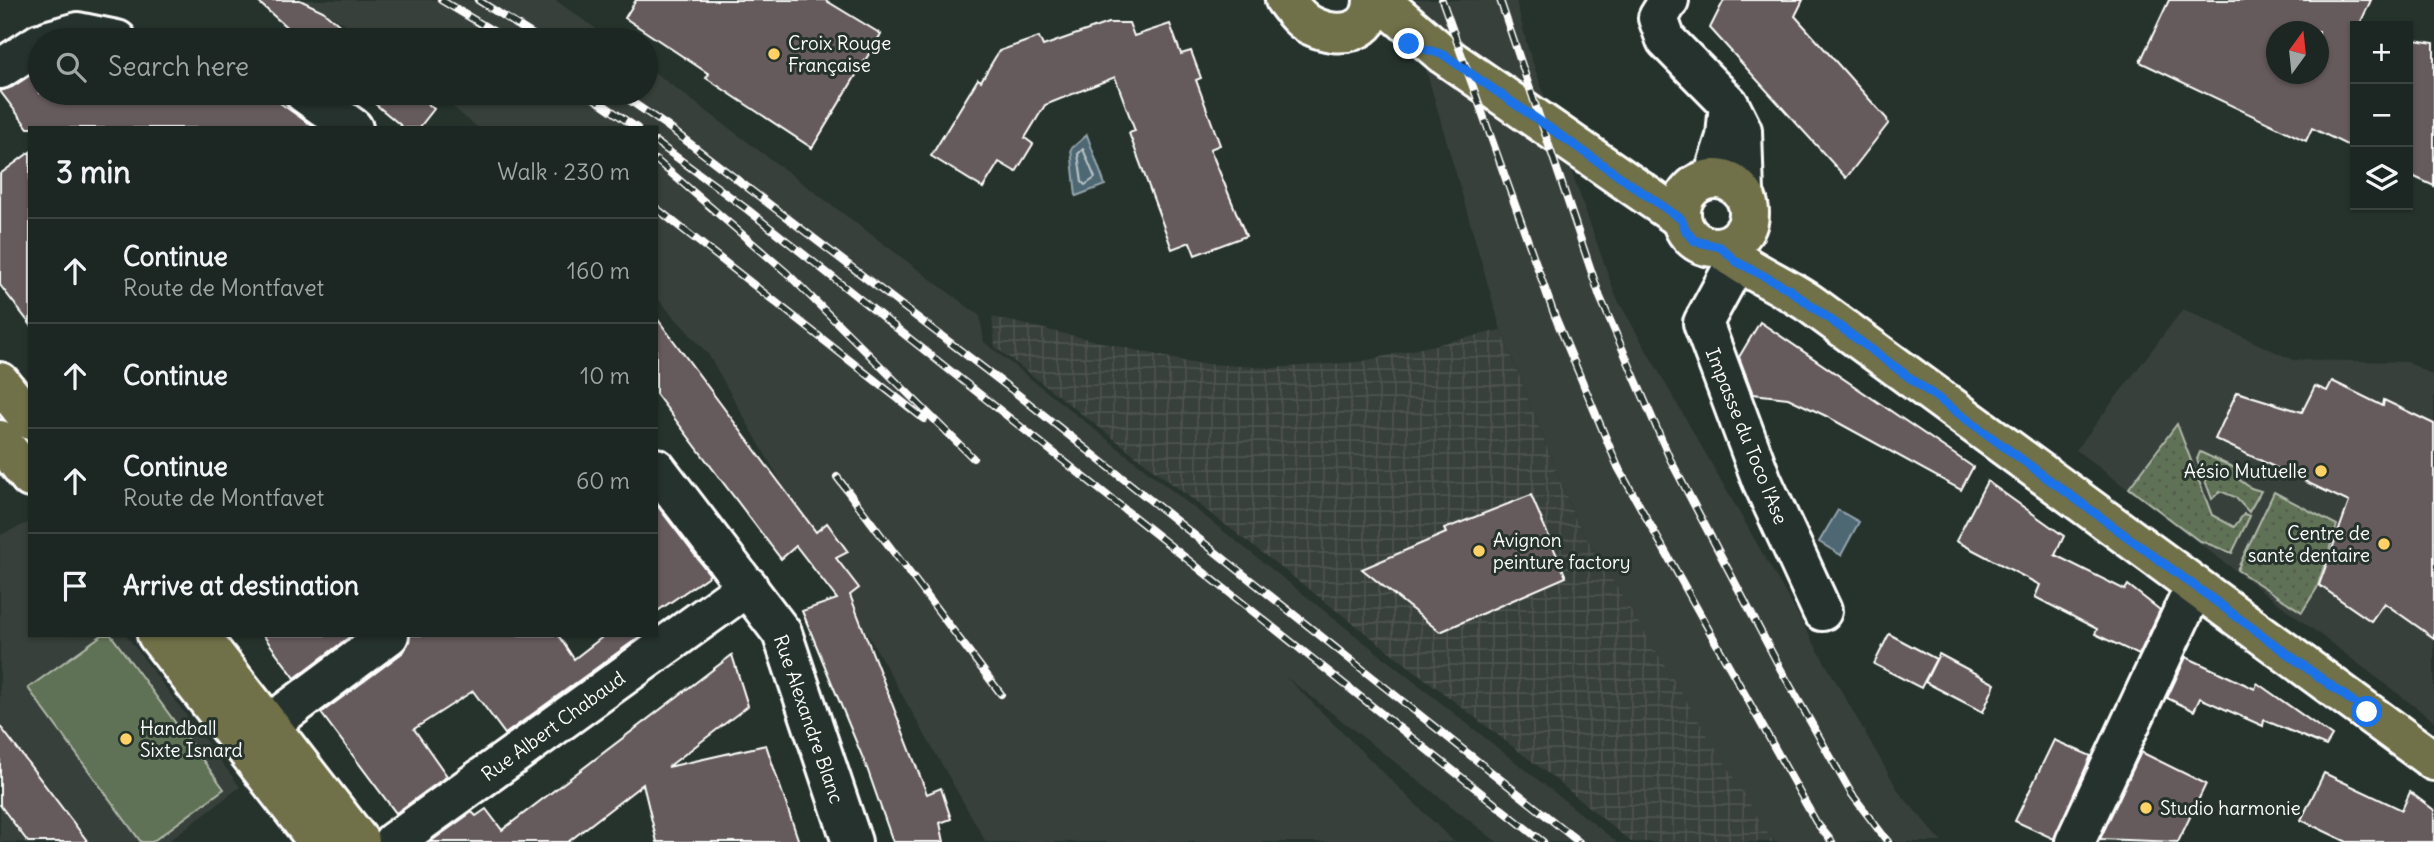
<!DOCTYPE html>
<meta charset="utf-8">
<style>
:root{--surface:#1c2622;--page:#29322f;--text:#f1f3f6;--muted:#a0a5a5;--line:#3a4340}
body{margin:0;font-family:Delius,sans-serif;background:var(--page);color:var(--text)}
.controls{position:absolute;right:21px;top:21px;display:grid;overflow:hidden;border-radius:0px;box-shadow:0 2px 5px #0004}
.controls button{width:63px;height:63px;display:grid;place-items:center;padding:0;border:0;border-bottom:2px solid var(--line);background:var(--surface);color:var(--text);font:35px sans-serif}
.compass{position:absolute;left:2266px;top:21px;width:63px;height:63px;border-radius:50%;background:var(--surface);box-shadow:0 2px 5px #0004;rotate:15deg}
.stop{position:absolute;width:21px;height:21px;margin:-16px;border:5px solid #1a73e8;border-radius:50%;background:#fff}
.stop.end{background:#1a73e8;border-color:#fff;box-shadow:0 2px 7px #0008}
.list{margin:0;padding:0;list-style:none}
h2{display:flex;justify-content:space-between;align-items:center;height:91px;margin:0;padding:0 28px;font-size:30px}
h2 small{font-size:23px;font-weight:400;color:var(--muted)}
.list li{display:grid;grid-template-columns:46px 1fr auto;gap:21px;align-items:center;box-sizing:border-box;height:105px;padding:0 28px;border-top:2px solid var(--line)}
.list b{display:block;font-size:26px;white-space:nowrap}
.list p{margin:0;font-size:23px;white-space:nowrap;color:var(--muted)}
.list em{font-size:23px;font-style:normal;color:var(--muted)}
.icon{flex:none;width:38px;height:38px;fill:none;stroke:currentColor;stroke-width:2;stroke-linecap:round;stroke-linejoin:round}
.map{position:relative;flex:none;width:2434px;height:842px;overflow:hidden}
.search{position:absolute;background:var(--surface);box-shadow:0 2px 5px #0004;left:28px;top:28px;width:630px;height:77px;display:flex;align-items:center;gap:18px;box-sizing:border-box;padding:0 24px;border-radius:38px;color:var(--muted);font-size:26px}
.panel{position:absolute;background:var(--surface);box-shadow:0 2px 5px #0004;left:28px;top:126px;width:630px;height:511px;border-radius:0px}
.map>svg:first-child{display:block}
.built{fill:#393f3b}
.industrial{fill:url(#industrial-grid)}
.grass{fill:url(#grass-dots);stroke:#b0b8aa;stroke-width:2}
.park{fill:#607254;stroke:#b0b8aa;stroke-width:2}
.water{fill:#4d6873;stroke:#94a4ab;stroke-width:2}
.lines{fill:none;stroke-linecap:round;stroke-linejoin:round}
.shore{stroke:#b8c3c7;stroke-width:2}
.building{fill:#655a5c;stroke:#fff;stroke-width:2;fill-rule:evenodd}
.minor-casing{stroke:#fff;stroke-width:44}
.major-casing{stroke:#fff;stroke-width:44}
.minor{stroke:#26332d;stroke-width:38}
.major{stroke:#70704a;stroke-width:38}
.rail-casing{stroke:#fff;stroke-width:8}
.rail{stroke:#26332d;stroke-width:5;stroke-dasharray:16;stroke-linecap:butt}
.route{stroke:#1a73e8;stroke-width:9}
.poi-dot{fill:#ffd166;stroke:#26332d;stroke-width:2.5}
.labels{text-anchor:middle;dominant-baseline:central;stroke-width:6;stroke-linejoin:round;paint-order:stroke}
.poi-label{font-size:19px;fill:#fff;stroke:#26332d;text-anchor:start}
.street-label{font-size:19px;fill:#fff;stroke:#26332d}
</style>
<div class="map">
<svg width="2434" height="842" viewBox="0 0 2434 842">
<defs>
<pattern id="industrial-grid" width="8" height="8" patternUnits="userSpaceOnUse" patternTransform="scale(1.75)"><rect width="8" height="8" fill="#393f3b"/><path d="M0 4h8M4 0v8" fill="none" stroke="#4d524f"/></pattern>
<pattern id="grass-dots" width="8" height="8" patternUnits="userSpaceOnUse" patternTransform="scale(1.75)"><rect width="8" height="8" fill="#607254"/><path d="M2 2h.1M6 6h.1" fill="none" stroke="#545b4f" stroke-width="1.8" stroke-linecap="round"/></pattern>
</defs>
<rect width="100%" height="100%" fill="#26332d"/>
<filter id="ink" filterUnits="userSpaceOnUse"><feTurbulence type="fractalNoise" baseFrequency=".0143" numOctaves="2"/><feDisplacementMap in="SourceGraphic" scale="14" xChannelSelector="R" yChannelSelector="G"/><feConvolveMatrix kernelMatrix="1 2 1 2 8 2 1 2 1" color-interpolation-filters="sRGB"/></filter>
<g filter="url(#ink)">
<!-- built -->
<g class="built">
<polygon points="303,0 555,0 612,40 374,40"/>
<polygon points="1406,0 1516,0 1528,49 1616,297 1899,792 1942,842 1774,842 1764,829 1575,519 1501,330"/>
<polygon points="646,66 980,316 984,342 1617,842 1497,842 1286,677 1454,842 986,842 708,354 656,297 656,128 478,128 436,93 646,93"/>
<polygon points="2183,309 2293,360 2408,362 2434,376 2434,721 2076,450"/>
<polygon points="30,522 30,635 126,635 240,787 167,842 0,842 0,535"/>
</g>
<!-- industrial -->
<polygon class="industrial" points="992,317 1192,363 1272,368 1359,362 1501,330 1575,519 1773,842 1631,842 1551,776 995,347"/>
<!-- grass -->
<g class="grass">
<polygon points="2177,424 2212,515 2234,527 2244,514 2250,516 2232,553 2198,540 2129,488"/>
<polygon points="2200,452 2239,470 2237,478 2251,488 2261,491 2249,512 2235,497 2220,491 2212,499 2197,459"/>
<polygon points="2274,492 2337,525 2317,588 2302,612 2237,570"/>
</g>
<!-- park -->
<polygon class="park" points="102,635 111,635 224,789 152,842 141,842 28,688"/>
<!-- water -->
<g class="water">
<polygon points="1087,135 1105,185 1076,196 1071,149"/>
<polygon points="1838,510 1859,522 1841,555 1819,542"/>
</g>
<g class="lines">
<!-- shore -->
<polygon class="shore" points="1083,149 1095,178 1085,185 1082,182 1078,154"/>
</g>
<!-- building -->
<g class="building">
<polygon points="256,0 300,0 323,11 357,40 301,40"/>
<polygon points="636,0 825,0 881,34 812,148 706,78 709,74 625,18"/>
<polygon points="1724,0 1803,0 1795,16 1887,119 1888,124 1846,178 1710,28"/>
<path d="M2169 0H2371L2359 26H2355V149L2312 128 2306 141 2140 62ZM2277 32H2319V74H2277Z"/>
<polygon points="1108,23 1129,23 1134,36 1170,24 1181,54 1191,51 1201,78 1196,80 1220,145 1210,149 1246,236 1195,255 1190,242 1172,249 1129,133 1135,131 1115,77 1045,105 1025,138 1033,144 1016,172 999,162 983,188 931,156 978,79 981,81 999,51 1039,37 1043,46"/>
<polygon points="2408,39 2434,43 2434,186 2408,174"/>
<polygon points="40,69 40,93 266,93 315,128 28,128 0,91 12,87"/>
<polygon points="362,93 415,93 434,109 419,128 404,128"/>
<polygon points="30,152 30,324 0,285 0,174"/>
<polygon points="656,317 816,532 827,523 848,552 836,558 859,588 850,595 927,794 941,788 951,819 940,823 944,842 893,842 867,768 802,611 837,599 796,546 781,559 656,394"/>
<polygon points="1760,322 1973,467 1961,490 1826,416 1788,398 1753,394 1739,357"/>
<polygon points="2332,381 2383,406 2384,400 2434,424 2434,638 2384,603 2371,621 2319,585 2349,502 2215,439 2237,392 2302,412 2315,386 2327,391"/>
<polygon points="1987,481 2064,536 2055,555 2125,590 2128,585 2160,610 2139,655 2095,634 2097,629 2035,597 2040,585 1956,541"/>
<polygon points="1531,495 1566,577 1513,600 1440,632 1362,569 1446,533 1444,529"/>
<polygon points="656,504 710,575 656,612"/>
<polygon points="1889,634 1936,659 1921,688 1874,664"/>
<polygon points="263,635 352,635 295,678"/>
<polygon points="410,635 558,635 574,659 605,635 642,635 505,734 473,691 414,729 447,776 396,813 321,713 402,653"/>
<polygon points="1939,654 1995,684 1983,712 1925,682"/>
<polygon points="732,655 748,706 668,767 766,745 799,842 657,842 643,784 568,842 430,842 472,812 476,816 486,809 502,830"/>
<polygon points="2186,657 2255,689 2257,683 2332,736 2326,746 2264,720 2263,726 2200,698 2194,711 2167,698"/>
<polygon points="0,726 88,842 28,842 0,805"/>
<polygon points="2054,740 2091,756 2054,839 2015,821"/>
<polygon points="2141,752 2206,784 2178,842 2100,839"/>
<polygon points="2324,773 2402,810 2410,792 2434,810 2434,842 2347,842 2301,820"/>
</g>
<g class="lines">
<defs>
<g id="minor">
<polyline points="1669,0 1658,18 1666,40 1729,104 1742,130 1744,194"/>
<polyline points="49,40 78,32 117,40"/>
<polyline points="0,69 40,43"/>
<polyline points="304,93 353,128"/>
<polyline points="1713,178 1726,137 1728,114"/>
<polyline points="1736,262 1703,323 1762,481 1822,611"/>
<polyline points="656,468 782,633 852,842"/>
<polyline points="243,744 389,635"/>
<polyline points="393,842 748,586"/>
<polyline points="2075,842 2195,586"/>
</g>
<g id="major">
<path d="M1285 0C1293 10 1300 21 1312 26 1339 39 1373 34 1373 0"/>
<polyline points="1380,0 1444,55 1681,219"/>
<circle cx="1715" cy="213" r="34"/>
<path d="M1720 247C1747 271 1782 284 1812 305L2434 761"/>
<polyline points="0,382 30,420"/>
<polyline points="0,440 30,478"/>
<polyline points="157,635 318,842"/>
<polyline points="199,635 360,842"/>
</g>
</defs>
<!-- minor casing -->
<use href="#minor" class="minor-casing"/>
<!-- major casing -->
<use href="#major" class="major-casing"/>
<!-- minor -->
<use href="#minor" class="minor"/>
<!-- major -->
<use href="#major" class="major"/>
<defs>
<g id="rail">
<polyline points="441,0 508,40"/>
<polyline points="478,0 541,40"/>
<polyline points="1442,0 1554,314 1618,467 1816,822 1832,842"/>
<polyline points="1500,0 1600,297 1670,459 1780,668 1851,793 1888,842"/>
<polyline points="586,93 637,128"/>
<polyline points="619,93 667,126 1016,393 1579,842"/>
<polyline points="656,142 748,210 1543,842"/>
<polyline points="656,160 787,273 973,458"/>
<polyline points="656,208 924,419"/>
<polyline points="837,477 1001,694"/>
</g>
</defs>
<!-- rail casing -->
<use href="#rail" class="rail-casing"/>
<!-- rail -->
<use href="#rail" class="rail"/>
</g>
</g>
<g class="lines" filter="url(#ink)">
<!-- route -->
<polyline class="route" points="1409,44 1444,55 1681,219 1686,231 1695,241 1720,247 1737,262 1787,288 2367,712"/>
</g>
<!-- markers -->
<g class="poi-dot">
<circle cx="774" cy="54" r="7"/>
<circle cx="2321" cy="471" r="7"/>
<circle cx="2384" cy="544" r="7"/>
<circle cx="1479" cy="551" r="7"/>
<circle cx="126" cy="739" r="7"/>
<circle cx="2146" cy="808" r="7"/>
</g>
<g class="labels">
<!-- poi labels -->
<g class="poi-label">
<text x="788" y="43">Croix Rouge<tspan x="788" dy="22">Française</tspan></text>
<text x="2307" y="471" text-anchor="end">Aésio Mutuelle</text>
<text x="2370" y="533" text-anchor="end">Centre de<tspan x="2370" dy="22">santé dentaire</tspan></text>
<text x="1493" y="540">Avignon<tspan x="1493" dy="22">peinture factory</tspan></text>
<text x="140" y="728">Handball<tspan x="140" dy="22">Sixte Isnard</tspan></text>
<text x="2160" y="808">Studio harmonie</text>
</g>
<!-- street labels -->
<g class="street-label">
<text transform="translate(1747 436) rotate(68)">Impasse du Toco l'Ase</text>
<text transform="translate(809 719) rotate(71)">Rue Alexandre Blanc</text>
<text transform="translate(553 726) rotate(-36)">Rue Albert Chabaud</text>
</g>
</g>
</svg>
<div class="controls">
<button>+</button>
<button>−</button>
<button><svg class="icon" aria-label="layers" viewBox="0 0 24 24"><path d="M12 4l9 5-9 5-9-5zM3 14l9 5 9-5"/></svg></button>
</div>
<svg class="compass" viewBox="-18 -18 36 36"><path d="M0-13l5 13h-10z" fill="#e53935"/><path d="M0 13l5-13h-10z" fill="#a0a5a5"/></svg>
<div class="stop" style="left:2367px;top:712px"></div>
<div class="stop end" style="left:1409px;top:44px"></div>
<div class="search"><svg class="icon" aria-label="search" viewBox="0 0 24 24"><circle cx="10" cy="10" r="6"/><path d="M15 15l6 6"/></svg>Search here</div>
<section class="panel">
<h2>3 min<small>Walk · 230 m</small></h2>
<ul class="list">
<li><svg class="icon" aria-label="ahead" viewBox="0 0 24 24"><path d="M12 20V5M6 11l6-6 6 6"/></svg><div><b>Continue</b><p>Route de Montfavet</p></div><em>160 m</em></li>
<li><svg class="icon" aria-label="ahead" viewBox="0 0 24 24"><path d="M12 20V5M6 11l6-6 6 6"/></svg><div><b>Continue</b></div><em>10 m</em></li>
<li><svg class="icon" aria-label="ahead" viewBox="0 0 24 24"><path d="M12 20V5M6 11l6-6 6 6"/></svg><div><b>Continue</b><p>Route de Montfavet</p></div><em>60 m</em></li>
<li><svg class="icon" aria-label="arrive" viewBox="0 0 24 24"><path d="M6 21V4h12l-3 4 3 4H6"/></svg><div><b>Arrive at destination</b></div></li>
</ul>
</section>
</div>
